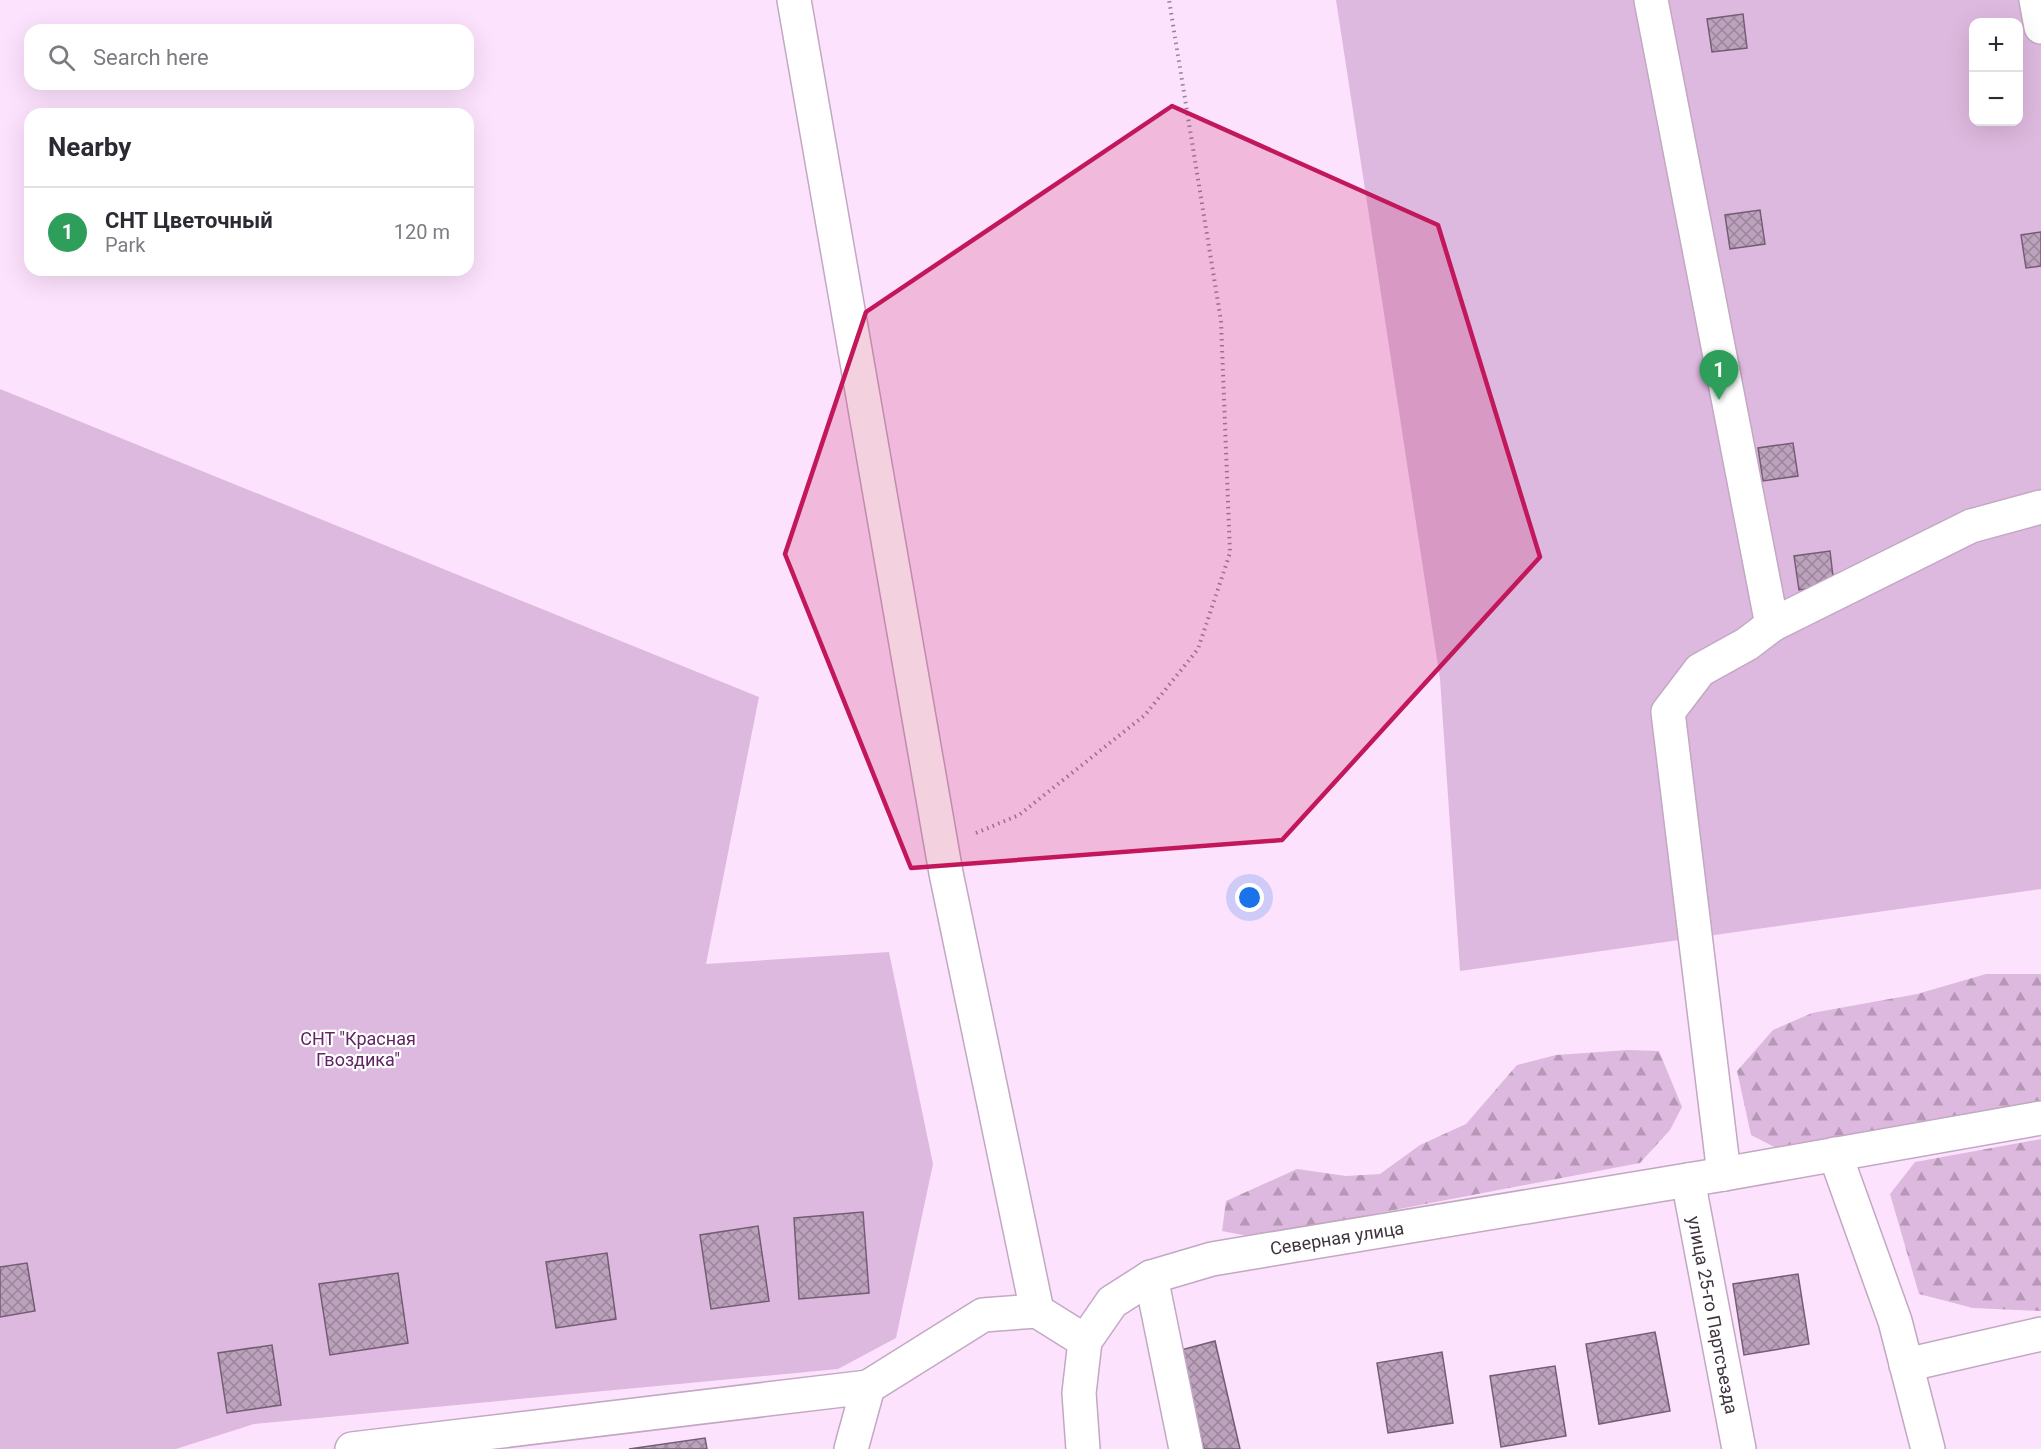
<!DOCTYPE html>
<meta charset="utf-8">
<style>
:root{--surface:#fff;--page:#f2f2f3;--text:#2b2b33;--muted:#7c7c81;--line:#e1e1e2;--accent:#2563eb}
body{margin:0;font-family:Roboto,sans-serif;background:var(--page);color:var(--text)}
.controls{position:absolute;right:18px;top:18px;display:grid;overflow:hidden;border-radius:12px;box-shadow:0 6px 24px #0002}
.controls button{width:54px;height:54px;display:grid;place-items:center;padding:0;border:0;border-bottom:2px solid var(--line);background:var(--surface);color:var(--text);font:30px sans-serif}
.you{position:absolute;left:1250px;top:898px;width:21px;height:21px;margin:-15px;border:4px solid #fff;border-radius:50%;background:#1a73e8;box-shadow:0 0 0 9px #1a73e833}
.badge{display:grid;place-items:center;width:39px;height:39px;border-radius:50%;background:var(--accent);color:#fff;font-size:20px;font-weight:700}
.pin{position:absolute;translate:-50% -50px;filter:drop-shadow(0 2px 3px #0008)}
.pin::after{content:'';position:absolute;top:32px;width:21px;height:18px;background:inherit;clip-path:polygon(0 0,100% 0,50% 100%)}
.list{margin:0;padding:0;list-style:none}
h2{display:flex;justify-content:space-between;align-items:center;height:78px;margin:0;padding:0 24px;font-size:26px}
h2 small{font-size:20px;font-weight:400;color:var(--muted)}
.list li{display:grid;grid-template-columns:39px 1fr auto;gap:18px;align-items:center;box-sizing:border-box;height:90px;padding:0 24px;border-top:2px solid var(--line)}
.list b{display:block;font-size:22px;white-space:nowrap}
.list p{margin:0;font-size:20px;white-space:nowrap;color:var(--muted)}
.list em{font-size:20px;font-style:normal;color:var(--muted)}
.icon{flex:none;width:33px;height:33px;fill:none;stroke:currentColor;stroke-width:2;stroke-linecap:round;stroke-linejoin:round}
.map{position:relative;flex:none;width:2041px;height:1449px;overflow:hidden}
.search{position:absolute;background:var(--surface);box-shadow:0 6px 24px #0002;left:24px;top:24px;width:450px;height:66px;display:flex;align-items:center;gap:15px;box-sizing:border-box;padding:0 21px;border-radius:18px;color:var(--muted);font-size:22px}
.panel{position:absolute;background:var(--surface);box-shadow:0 6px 24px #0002;left:24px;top:108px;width:450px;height:168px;border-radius:18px}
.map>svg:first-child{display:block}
.forest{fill:url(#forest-firs)}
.green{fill:#deb9df;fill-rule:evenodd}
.building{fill:url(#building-cross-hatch);stroke:#745d74;stroke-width:1.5}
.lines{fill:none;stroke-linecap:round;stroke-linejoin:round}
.minor-casing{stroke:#c2a8c2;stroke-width:36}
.path{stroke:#978597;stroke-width:4;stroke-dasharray:1.5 4.5;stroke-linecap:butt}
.minor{stroke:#fff;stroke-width:33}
.marked{fill:#c2185b;fill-opacity:0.2;stroke:#c2185b;stroke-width:4.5;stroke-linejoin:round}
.labels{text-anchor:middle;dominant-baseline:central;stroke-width:4.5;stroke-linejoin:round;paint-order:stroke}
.park-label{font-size:18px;fill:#612464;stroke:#fff}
.street-label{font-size:18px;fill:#3d333d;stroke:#fff}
</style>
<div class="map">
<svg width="2041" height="1449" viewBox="0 0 2041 1449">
<defs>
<pattern id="forest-firs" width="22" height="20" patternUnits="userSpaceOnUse" patternTransform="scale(1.5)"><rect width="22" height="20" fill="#deb9df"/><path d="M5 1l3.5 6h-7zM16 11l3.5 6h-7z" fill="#b597b6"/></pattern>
<pattern id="building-cross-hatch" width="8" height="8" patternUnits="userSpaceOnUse" patternTransform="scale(1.5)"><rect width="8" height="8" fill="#bca2bc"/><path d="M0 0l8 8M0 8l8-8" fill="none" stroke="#9a859a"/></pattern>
</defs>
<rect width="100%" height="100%" fill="#fde2fd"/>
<!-- forest -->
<g class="forest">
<polygon points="1986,974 2041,974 2041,1108 1782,1151 1751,1135 1737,1071 1773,1030 1812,1013 1917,994"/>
<polygon points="1628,1050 1659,1051 1682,1107 1670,1130 1640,1163 1253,1237 1222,1231 1226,1201 1297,1169 1346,1176 1380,1174 1420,1145 1466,1124 1517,1065 1556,1055"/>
<polygon points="2041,1139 2041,1311 1973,1308 1919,1294 1890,1194 1915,1162"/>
</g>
<!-- green -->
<g class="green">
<path d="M1336 0H2041V889L1460 971 1440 679ZM1974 22H2018V122H1974Z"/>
<polygon points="0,389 759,697 706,964 889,952 933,1164 896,1338 838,1369 254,1424 176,1449 0,1449"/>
</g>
<!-- building -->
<g class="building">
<polygon points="1743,14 1747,48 1712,52 1707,19"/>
<polygon points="1760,210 1765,244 1730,249 1725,215"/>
<polygon points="2041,232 2041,266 2026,268 2021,235"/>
<polygon points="1793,443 1798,476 1763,481 1758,448"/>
<polygon points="1830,551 1834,585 1799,590 1794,556"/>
<polygon points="863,1212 869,1293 799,1299 794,1218"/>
<polygon points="758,1226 769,1301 711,1309 700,1235"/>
<polygon points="607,1253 616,1319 556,1328 546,1262"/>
<polygon points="27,1263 35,1311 0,1317 0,1267"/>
<polygon points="398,1273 408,1343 330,1355 319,1284"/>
<polygon points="1798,1274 1809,1344 1744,1355 1733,1284"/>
<polygon points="1655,1332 1670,1411 1599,1424 1586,1344"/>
<polygon points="1215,1341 1240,1449 1204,1449 1181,1350"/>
<polygon points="272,1345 281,1405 227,1413 218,1353"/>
<polygon points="1442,1352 1453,1423 1388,1433 1377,1363"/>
<polygon points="1555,1366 1566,1436 1501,1447 1490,1376"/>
<polygon points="705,1438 707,1449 629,1449"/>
</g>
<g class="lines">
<defs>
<g id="minor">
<polyline points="794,0 946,873 1037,1311"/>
<polyline points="1651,0 1772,625 1747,644 1700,670 1668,712 1724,1174"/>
<polyline points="2036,0 2041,27"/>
<polyline points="1772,625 1971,526 2041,507"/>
<polyline points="1835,1154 1895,1321 1928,1449"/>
<polyline points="1688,1180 1739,1449"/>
<polyline points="1151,1277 1186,1449"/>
<polyline points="1906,1365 2041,1334"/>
<polyline points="352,1449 868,1387"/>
<polyline points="851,1449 868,1387 983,1315 1037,1311 1085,1341"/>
<polyline points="1083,1449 1079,1393 1085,1341 1112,1302 1151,1277 1212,1259 1724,1174 2041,1118"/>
</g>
</defs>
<!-- minor casing -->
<use href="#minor" class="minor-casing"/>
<!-- path -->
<polyline class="path" points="976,833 1019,815 1145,715 1198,649 1230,553 1221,321 1169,0"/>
<!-- minor -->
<use href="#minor" class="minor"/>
</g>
<!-- marked area -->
<path class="marked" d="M1172 106 1438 225 1540 557 1282 840 911 868 785 554 866 312Z"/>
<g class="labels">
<!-- park labels -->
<g class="park-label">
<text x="358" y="1038">СНТ "Красная<tspan x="358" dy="21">Гвоздика"</tspan></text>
</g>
<!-- street labels -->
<g class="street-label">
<text transform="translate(1337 1238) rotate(-9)">Северная улица</text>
<text transform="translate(1713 1315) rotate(79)">улица 25-го Партсъезда</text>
</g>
</g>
</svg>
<div class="controls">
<button>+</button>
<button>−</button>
</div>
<div class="you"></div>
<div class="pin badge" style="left:1719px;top:400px;background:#2e9e5b">1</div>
<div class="search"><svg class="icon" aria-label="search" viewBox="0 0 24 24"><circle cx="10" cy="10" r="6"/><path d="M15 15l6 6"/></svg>Search here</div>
<section class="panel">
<h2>Nearby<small></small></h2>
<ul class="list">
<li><span class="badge" style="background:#2e9e5b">1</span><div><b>СНТ Цветочный</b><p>Park</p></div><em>120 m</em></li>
</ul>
</section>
</div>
